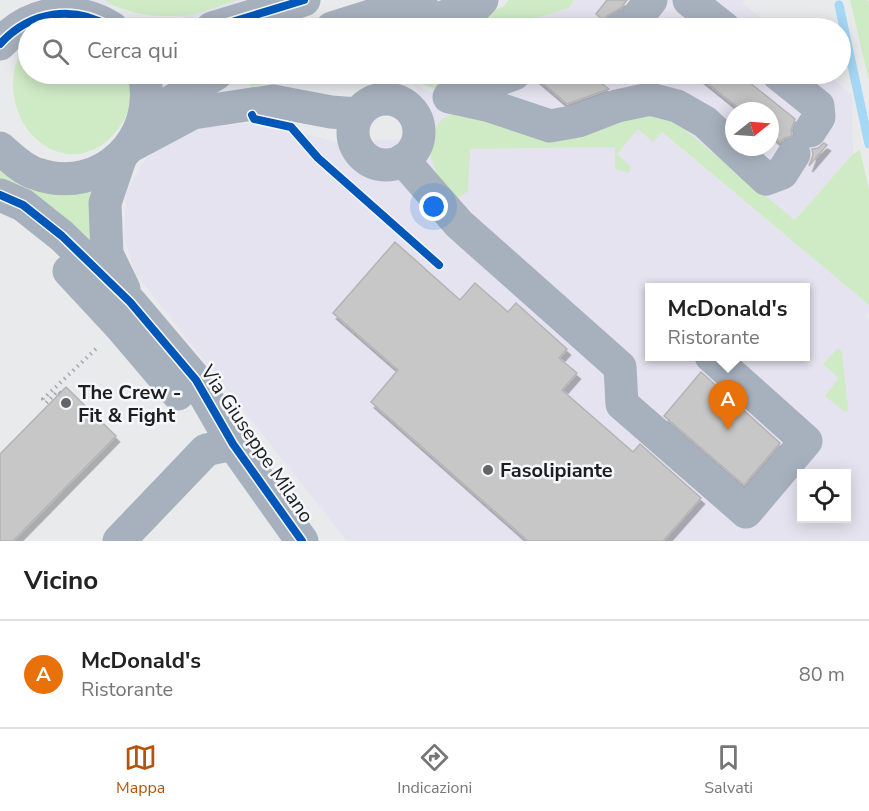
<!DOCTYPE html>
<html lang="it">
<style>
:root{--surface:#fff;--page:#f6f6f6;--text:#222;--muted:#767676;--line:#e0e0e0;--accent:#b45309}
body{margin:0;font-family:"Nunito Sans",sans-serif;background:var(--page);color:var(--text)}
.controls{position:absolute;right:18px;bottom:18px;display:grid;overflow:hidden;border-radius:0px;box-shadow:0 3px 15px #0003}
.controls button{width:54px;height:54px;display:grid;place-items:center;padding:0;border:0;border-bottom:2px solid var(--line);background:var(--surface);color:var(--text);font:30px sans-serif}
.compass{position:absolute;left:725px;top:102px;width:54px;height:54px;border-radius:50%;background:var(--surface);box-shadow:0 3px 15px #0003;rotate:73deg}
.you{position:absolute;left:434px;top:207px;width:21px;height:21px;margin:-15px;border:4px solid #fff;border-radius:50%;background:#1a73e8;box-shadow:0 0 0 9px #1a73e833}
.badge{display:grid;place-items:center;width:39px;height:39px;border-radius:50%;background:var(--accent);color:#fff;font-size:20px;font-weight:700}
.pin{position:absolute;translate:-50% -50px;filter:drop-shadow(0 2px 3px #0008)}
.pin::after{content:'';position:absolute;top:32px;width:21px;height:18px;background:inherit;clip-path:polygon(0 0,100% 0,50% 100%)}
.popup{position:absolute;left:645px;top:283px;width:165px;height:78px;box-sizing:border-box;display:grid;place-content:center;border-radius:0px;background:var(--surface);filter:drop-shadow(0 2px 4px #0005);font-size:20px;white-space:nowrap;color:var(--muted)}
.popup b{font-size:22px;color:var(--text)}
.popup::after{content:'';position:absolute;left:50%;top:100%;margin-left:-12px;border:12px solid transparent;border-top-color:var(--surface)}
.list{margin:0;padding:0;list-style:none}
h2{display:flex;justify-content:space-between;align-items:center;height:78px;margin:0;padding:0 24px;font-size:26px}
h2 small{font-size:20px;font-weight:400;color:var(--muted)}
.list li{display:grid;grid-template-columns:39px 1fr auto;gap:18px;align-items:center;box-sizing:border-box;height:108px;padding:0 24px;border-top:2px solid var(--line)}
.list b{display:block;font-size:22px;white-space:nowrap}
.list p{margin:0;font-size:20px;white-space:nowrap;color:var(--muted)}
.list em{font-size:20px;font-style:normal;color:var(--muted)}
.icon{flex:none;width:33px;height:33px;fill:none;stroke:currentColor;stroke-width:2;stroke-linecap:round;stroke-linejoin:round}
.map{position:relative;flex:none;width:869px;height:541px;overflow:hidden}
.search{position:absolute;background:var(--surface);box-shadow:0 3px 15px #0003;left:18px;right:18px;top:18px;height:66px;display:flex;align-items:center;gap:15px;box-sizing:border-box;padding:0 21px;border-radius:33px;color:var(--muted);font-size:22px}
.sheet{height:186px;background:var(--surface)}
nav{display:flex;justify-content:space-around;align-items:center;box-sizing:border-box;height:84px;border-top:2px solid var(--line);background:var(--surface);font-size:16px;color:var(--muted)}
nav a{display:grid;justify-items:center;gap:3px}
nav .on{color:var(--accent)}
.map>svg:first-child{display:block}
.commercial{fill:#e4e3ef;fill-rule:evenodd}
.green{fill:#cfebc6}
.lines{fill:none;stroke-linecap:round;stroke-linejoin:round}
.stream{stroke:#a5d8f5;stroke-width:9}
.building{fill:#c7c7c8;stroke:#b4b4b5;stroke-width:1.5;filter:url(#shadow)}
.path{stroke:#a5abb2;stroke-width:4;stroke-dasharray:1.5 4.5;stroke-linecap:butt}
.minor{stroke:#a7b1bd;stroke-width:33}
.cycleway-casing{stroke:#f6f7fa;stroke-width:11}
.cycleway{stroke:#0057b8;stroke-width:8}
.poi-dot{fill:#646567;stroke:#f6f7fa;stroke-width:2}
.labels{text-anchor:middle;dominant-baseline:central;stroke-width:5;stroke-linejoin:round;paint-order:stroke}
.poi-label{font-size:20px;font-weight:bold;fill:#1d1e1f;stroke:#f6f7fa;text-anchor:start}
.street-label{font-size:20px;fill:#1d1e1f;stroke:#f6f7fa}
</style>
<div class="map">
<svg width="869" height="541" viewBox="0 0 869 541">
<defs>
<filter id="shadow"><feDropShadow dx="3.5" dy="6" stdDeviation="0" flood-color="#0004"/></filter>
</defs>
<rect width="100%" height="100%" fill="#e9eaec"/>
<!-- commercial -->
<g class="commercial">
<polygon points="71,0 245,0 192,18"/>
<polygon points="574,0 744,0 742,3 773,28 504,28 569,8"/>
<path d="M472 74H827L852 95 853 154 795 220 657 107 442 119 431 132 415 84 431 93 451 92ZM734 111H770V147H734Z"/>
<path d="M259 122 340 143 431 137 430 155 468 191 469 149 615 147V169L630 166 616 155 638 129 661 132 869 305V312L865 317 869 320V541H347L135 273 124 238 126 193 142 164 162 144 187 129ZM650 288H806V356H650ZM802 473H846V518H802Z"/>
</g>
<!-- green -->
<g class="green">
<path d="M104 0H237C221 5 203 13 187 15 160 18 128 15 104 0Z"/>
<polygon points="509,0 574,0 569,8 504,28 438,28 503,7"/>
<polygon points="850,0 867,0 869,2 869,81"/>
<path d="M28 48V74H126C133 90 131 112 120 126 76 189 0 136 15 66 18 60 24 54 28 48Z"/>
<polygon points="272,74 379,74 377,80 370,83 274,82 251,87 249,82"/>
<path d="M412 74H471C465 77 457 85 451 87 437 91 418 86 412 74Z"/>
<polygon points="657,107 795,220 853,154 860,150 869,190 869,305 662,132 653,142 638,129 617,154 630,166 631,169 629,173 615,169 615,147 470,149 468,191 456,199 438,177 430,155 431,132 442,119 457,112 515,124"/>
<polygon points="0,165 99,186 96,250 57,210 9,184 0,182"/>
<polygon points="838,348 842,352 848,410 845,412 825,396 839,378 823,364"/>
</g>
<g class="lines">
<!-- stream -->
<polyline class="stream" points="839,5 869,144"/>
</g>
<!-- building -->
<g class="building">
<polygon points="607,0 627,0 621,8 607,16 604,21 596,14"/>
<polygon points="532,74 589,74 609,89 567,104"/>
<polygon points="696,74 739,74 795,119 791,130 792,136 785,138 780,142 770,134 770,111 742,111"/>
<polygon points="824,143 827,145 809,166 813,155 812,149 818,148"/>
<polygon points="395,242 460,300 475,283 508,312 516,303 567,349 559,358 577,373 562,390 633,452 640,444 701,498 663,541 528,541 371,402 398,370 333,313"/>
<polygon points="701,372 780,443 744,485 664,416"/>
<polygon points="66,387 116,436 13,541 0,541 0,454"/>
</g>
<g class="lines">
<!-- path -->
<polyline class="path" points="60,393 58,391 46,403 43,399 98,347"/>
<!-- minor -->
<g class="minor">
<polyline points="689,0 724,28"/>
<polyline points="212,28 304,0"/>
<polyline points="332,28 421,0"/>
<polyline points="410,28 476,6 482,0"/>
<polyline points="621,28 633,23 651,0"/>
<path d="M0 44C30 11 74 4 112 28"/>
<polyline points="778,74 818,106 819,117 810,131"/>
<polyline points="449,97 490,106 550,126 578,121 617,106 650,99 677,106 705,122 766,179 782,173 794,154"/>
<polyline points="450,97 514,74"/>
<circle cx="386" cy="132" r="33"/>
<polyline points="151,114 216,74"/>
<polyline points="131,146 193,113 273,101 331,112 358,114"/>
<path d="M0 148C11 158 23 170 37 174 102 196 159 138 144 74"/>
<polyline points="121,156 105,203 107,254 124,289"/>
<polyline points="403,160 459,224 620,367 622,404 746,512 806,441 711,356"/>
<polyline points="0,195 23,205 62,236 130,302 196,380 233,444 302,541"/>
<polyline points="69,271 121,327 178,394"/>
<polyline points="119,541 206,450 233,444"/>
</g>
<defs>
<g id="cycleway">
<polyline points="212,28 304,0"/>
<path d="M0 44C30 11 74 4 112 28"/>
<polyline points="252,115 254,119 291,127 318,158 439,265"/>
<polyline points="0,195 23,205 62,236 130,302 196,380 233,444 302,541"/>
</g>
</defs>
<!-- cycleway casing -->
<use href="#cycleway" class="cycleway-casing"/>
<!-- cycleway -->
<use href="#cycleway" class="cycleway"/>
</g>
<!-- markers -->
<g class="poi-dot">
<circle cx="66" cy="403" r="6"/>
<circle cx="488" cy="470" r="6"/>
</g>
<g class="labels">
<!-- poi labels -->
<g class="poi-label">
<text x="78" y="392">The Crew -<tspan x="78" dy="23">Fit &amp; Fight</tspan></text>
<text x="500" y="470">Fasolipiante</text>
</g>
<!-- street labels -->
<g class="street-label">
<text transform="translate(257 444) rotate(56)">Via Giuseppe Milano</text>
</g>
</g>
</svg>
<div class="controls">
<button><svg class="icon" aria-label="locate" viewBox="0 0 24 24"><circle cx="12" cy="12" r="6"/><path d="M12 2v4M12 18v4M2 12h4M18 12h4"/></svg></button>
</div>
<svg class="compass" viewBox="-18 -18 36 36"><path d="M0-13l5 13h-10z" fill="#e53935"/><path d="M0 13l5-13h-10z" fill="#767676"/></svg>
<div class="you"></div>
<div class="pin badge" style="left:728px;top:430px;background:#e8710a">A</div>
<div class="popup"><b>McDonald's</b>Ristorante</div>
<div class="search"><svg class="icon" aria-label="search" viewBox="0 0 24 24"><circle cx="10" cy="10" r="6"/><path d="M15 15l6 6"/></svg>Cerca qui</div>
</div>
<section class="sheet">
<h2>Vicino<small></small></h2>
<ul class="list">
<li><span class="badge" style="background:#e8710a">A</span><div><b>McDonald's</b><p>Ristorante</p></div><em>80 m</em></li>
</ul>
</section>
<nav>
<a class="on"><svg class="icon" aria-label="map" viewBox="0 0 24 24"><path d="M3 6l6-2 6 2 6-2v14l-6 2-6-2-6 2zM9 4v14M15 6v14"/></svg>Mappa</a>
<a><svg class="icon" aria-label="directions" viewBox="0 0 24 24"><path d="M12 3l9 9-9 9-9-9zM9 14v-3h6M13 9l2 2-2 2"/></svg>Indicazioni</a>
<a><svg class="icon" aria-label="saved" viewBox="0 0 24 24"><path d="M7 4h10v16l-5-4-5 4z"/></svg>Salvati</a>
</nav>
